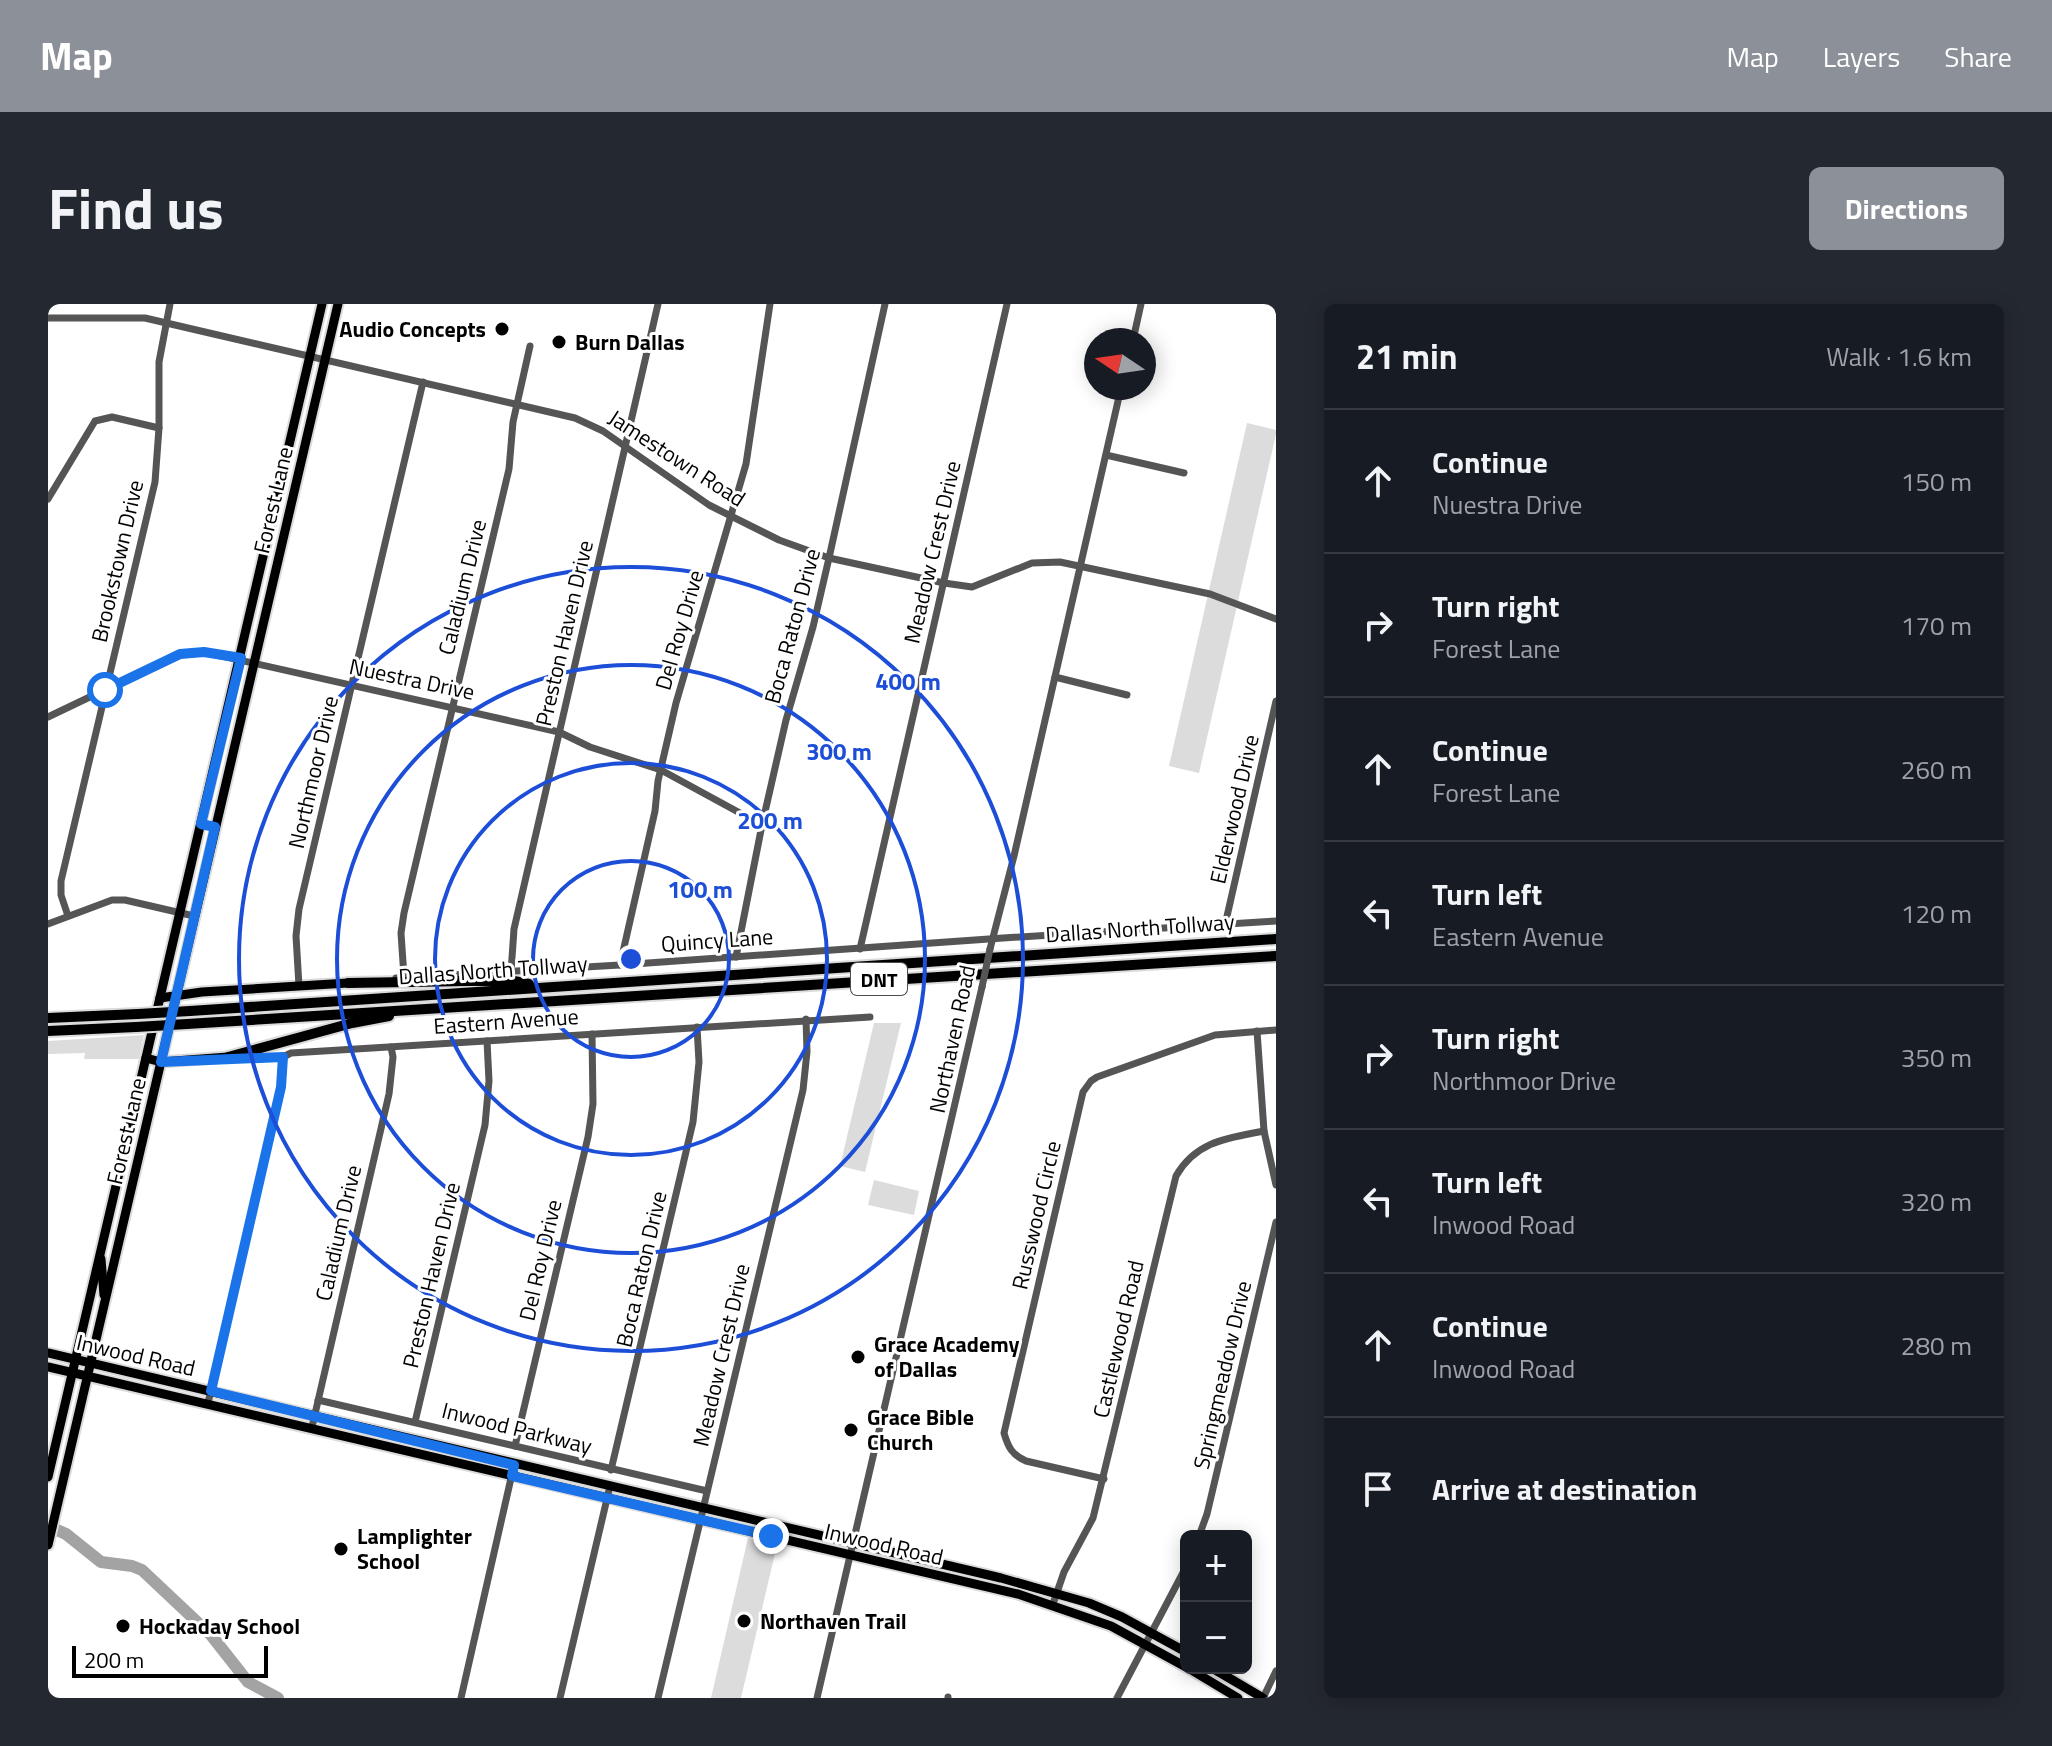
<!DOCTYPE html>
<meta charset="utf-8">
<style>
:root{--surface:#171b24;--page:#242831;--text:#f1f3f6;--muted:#9ea1a6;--line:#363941;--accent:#8c9099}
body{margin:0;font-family:"Titillium Web",sans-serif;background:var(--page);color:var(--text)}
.controls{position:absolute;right:24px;bottom:24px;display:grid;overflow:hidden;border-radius:12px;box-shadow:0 4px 20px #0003}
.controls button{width:72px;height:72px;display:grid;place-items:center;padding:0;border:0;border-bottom:2px solid var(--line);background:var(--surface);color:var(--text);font:40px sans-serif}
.compass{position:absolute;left:1036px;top:24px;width:72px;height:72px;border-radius:50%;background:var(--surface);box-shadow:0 4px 20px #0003;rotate:283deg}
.scale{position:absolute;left:24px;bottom:20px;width:196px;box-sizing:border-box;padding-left:8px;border:4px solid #000;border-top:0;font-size:22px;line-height:28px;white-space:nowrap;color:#000;-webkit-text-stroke:6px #fff;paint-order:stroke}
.stop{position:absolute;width:24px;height:24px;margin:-18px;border:6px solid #1a73e8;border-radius:50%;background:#fff}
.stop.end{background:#1a73e8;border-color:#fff;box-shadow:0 2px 8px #0008}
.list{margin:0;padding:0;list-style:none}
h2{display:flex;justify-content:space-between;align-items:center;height:104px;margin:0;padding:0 32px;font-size:34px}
h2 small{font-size:26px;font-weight:400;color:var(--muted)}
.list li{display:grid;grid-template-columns:52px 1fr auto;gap:24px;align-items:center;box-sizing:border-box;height:144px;padding:0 32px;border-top:2px solid var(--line)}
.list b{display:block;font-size:30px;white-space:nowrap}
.list p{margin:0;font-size:26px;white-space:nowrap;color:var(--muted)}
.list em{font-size:26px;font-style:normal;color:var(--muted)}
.icon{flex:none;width:44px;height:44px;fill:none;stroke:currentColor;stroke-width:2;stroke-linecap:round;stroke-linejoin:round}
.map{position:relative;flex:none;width:1228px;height:1394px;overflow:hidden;border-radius:12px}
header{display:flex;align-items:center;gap:48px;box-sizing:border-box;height:112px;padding:0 40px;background:var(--accent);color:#fff}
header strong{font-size:38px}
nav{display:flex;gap:44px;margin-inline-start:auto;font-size:28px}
.intro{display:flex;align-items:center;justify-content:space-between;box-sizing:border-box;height:192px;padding:0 48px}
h1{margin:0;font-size:56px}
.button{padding:20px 36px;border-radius:12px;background:var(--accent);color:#fff;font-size:28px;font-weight:700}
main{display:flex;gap:48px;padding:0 48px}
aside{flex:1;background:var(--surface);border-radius:12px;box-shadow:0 4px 20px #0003}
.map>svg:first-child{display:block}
.green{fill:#dcdcdc}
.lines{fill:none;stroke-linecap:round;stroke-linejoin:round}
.river{stroke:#a3a3a3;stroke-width:12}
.major-casing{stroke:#dbdbdb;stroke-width:13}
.highway-casing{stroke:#dbdbdb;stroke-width:14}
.minor{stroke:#555;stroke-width:7}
.major{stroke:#000;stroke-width:9}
.highway{stroke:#000;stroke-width:10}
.highway-bridge-casing{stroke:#dbdbdb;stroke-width:14;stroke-linecap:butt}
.minor-bridge{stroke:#555;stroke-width:7}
.highway-bridge{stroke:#000;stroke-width:10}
.route{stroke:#1a73e8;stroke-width:10}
.ring{fill:none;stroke:#1d4ed8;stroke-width:4}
.poi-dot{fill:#000;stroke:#fff;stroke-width:3}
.labels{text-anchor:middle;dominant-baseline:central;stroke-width:6;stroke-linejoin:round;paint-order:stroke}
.shield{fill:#fff;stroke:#4c4c4c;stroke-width:2}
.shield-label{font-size:20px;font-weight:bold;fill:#000}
.poi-label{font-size:22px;font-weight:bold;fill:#000;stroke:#fff;text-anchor:start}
.street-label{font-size:22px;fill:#000;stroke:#fff}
.centre{fill:#1d4ed8;stroke:#fff;stroke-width:4}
.ring-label{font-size:24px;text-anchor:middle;font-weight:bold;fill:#1d4ed8;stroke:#fff;stroke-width:6;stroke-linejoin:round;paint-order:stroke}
</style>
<header>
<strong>Map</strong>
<nav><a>Map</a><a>Layers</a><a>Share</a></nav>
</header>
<div class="intro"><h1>Find us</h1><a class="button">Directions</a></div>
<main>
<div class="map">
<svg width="1228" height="1394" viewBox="0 0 1228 1394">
<rect width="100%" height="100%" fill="#fff"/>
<!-- green -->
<g class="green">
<polygon points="1199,119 1228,126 1228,130 1151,469 1121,462"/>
<polygon points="826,719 853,719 817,868 792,862"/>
<polygon points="96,731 91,755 36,755 37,749 0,750 0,737"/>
<polygon points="826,876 871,887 866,911 820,901"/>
<polygon points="700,1234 729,1241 693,1394 663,1394"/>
</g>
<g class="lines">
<!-- river -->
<polyline class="river" points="0,1222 18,1230 53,1258 84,1262 94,1266 163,1331 200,1378 230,1394"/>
<defs>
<g id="major">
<polyline points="112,694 154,688 300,679"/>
<polyline points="98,754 113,758 180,753"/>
<polyline points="53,955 56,991"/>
<polyline points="0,1049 953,1274 1041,1299 1074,1313 1138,1348"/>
<polyline points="0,1063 970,1290 1063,1322 1138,1363"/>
<polyline points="0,1173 274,0"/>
<polyline points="0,1241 290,0"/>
<polyline points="1140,1364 1190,1394"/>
<polyline points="1164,1364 1215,1394"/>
</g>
<g id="highway">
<polyline points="300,679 421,677 466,677 481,680"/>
<polyline points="142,707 1228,635"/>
<polyline points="0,714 90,710"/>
<polyline points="139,720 1228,652"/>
<polyline points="0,727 88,723"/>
<polyline points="180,753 304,719 341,712"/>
</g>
</defs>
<!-- major casing -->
<use href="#major" class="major-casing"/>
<!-- highway casing -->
<use href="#highway" class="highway-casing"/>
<!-- minor -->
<g class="minor">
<polyline points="0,14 97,14 527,114 555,127 661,201 731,236 781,254 896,279 924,283 984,259 1012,258 1162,290 1228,315"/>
<polyline points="1085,36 1093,0"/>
<polyline points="1058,151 1136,169"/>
<polyline points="0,195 47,117 64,113 111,124"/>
<polyline points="1007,373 1079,391"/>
<polyline points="0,413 119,356 139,349 156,348 511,428 542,443 613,466 714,521"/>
<polyline points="20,612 13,591 13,577 107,178 111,124 111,58 122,0"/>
<polyline points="0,620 64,596 77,596 146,612"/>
<polyline points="1177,621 1228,397"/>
<polyline points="812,645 959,0"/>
<polyline points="942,645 966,552 1073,84"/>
<polyline points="688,653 714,521 738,416 765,323 781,254 837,0"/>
<polyline points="572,661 607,507 610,477 628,399 698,160 722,0"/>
<polyline points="463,668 466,625 610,0"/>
<polyline points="356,673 353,629 356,609 461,165 465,118 482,42"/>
<polyline points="348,674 572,661 955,634 1228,617"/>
<polyline points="251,682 248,632 251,605 375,78"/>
<polyline points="1209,727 1216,827 1228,881"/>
<polyline points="190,753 235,753 243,749 822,713"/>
<polyline points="270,1096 659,1187"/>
<polyline points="160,1099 233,783 235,753"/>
<polyline points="367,1118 437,821 441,777 439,737"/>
<polyline points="264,1123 341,790 345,753 343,743"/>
<polyline points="467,1142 540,833 545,800 544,730"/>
<polyline points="563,1166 645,818 651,758 649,723"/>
<path d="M1056 1175 978 1157C964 1151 960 1143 956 1129L1035 788 1043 777 1049 773 1167 731 1228 726"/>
<polyline points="1151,1232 1159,1210 1228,918"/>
<path d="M1005 1300 1016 1268 1045 1214 1128 872C1148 837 1180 834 1216 827"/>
<polyline points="413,1394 466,1161"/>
<polyline points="512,1394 562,1182"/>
<polyline points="610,1394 755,786 759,748 758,715"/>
<polyline points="769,1394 934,683"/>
<polyline points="900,1394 900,1393"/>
<polyline points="1069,1394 1138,1263"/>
<polyline points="1215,1394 1228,1367"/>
</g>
<!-- major -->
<use href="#major" class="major"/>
<!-- highway -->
<use href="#highway" class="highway"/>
<defs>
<g id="highway-bridge">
<polyline points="90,710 142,707"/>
<polyline points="88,723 139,720"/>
</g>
</defs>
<!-- highway-bridge casing -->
<use href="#highway-bridge" class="highway-bridge-casing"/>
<!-- minor-bridge -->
<polyline class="minor-bridge" points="934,683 942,645"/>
<!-- highway-bridge -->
<use href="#highway-bridge" class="highway-bridge"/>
</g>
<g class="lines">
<!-- route -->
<polyline class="route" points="57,386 132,350 156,348 193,354 153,520 167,523 113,758 235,753 233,783 163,1087 466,1161 464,1172 723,1232"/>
</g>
<!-- distance rings -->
<g class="ring">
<circle cx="583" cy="655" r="98"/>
<circle cx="583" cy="655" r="196"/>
<circle cx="583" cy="655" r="294"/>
<circle cx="583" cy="655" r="392"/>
</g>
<!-- markers -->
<g class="poi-dot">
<circle cx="454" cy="25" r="8"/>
<circle cx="511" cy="38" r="8"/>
<circle cx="810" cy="1053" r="8"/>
<circle cx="803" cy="1126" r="8"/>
<circle cx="293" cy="1245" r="8"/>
<circle cx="696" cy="1317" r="8"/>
<circle cx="75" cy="1322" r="8"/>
</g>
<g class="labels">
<!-- shield labels -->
<rect class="shield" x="803" y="659" width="56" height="32" rx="6"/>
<g class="shield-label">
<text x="831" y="675">DNT</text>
</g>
<!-- poi labels -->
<g class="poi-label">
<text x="438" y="25" text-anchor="end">Audio Concepts</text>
<text x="527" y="38">Burn Dallas</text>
<text x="826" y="1040">Grace Academy<tspan x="826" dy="25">of Dallas</tspan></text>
<text x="819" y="1113">Grace Bible<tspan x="819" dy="25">Church</tspan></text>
<text x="309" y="1232">Lamplighter<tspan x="309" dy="25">School</tspan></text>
<text x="712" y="1317">Northaven Trail</text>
<text x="91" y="1322">Hockaday School</text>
</g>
<!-- street labels -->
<g class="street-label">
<text transform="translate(629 154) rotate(33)">Jamestown Road</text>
<text transform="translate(225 196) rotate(-77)">Forest Lane</text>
<text transform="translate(884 248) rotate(-77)">Meadow Crest Drive</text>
<text transform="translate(69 257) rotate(-77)">Brookstown Drive</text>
<text transform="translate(414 283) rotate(-76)">Caladium Drive</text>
<text transform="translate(744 322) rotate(-75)">Boca Raton Drive</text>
<text transform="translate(631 326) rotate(-74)">Del Roy Drive</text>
<text transform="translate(516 329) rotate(-77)">Preston Haven Drive</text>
<text transform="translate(364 375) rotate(12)">Nuestra Drive</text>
<text transform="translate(265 468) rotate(-77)">Northmoor Drive</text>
<text transform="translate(1186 505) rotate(-77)">Elderwood Drive</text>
<text transform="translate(1092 624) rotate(-4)">Dallas North Tollway</text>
<text transform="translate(669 636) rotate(-4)">Quincy Lane</text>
<text transform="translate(445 666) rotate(-4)">Dallas North Tollway</text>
<text transform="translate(458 717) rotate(-4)">Eastern Avenue</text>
<text transform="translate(904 735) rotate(-78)">Northaven Road</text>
<text transform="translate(78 827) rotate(-77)">Forest Lane</text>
<text transform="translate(988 911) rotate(-77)">Russwood Circle</text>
<text transform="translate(290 929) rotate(-77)">Caladium Drive</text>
<text transform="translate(492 956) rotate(-77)">Del Roy Drive</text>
<text transform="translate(593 965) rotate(-77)">Boca Raton Drive</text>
<text transform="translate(383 971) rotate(-77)">Preston Haven Drive</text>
<text transform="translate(1070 1035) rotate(-77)">Castlewood Road</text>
<text transform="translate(88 1051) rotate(13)">Inwood Road</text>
<text transform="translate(673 1051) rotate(-77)">Meadow Crest Drive</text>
<text transform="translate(1174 1071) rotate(-77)">Springmeadow Drive</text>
<text transform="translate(469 1124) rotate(14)">Inwood Parkway</text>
<text transform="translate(836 1240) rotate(13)">Inwood Road</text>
</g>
</g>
<circle cx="583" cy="655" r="12" class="centre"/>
<g class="ring-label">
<text x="860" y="386">400 m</text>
<text x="791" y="456">300 m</text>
<text x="722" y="525">200 m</text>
<text x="652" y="594">100 m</text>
</g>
</svg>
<div class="controls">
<button>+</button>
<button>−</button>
</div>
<svg class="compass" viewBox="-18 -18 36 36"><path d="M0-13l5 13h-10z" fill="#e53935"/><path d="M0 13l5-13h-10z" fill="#9ea1a6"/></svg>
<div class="scale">200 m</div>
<div class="stop" style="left:57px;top:386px"></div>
<div class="stop end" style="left:723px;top:1232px"></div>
</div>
<aside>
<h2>21 min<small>Walk · 1.6 km</small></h2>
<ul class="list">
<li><svg class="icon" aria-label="ahead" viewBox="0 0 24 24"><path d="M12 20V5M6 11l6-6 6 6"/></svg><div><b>Continue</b><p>Nuestra Drive</p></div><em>150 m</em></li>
<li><svg class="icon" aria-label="right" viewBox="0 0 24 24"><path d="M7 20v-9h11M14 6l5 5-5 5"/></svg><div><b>Turn right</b><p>Forest Lane</p></div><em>170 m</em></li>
<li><svg class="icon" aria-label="ahead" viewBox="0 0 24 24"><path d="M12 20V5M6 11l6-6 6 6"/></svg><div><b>Continue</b><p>Forest Lane</p></div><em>260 m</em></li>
<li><svg class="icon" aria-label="left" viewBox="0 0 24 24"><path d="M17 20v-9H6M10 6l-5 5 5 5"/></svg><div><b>Turn left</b><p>Eastern Avenue</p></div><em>120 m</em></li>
<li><svg class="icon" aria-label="right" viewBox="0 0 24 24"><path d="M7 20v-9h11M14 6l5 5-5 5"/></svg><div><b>Turn right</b><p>Northmoor Drive</p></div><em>350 m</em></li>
<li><svg class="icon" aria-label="left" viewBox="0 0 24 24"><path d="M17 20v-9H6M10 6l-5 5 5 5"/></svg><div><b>Turn left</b><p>Inwood Road</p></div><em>320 m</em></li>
<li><svg class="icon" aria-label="ahead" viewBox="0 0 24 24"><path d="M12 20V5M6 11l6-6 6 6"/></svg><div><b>Continue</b><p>Inwood Road</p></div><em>280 m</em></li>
<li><svg class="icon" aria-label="arrive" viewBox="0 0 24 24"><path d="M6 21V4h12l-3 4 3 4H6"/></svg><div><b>Arrive at destination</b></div></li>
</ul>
</aside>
</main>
